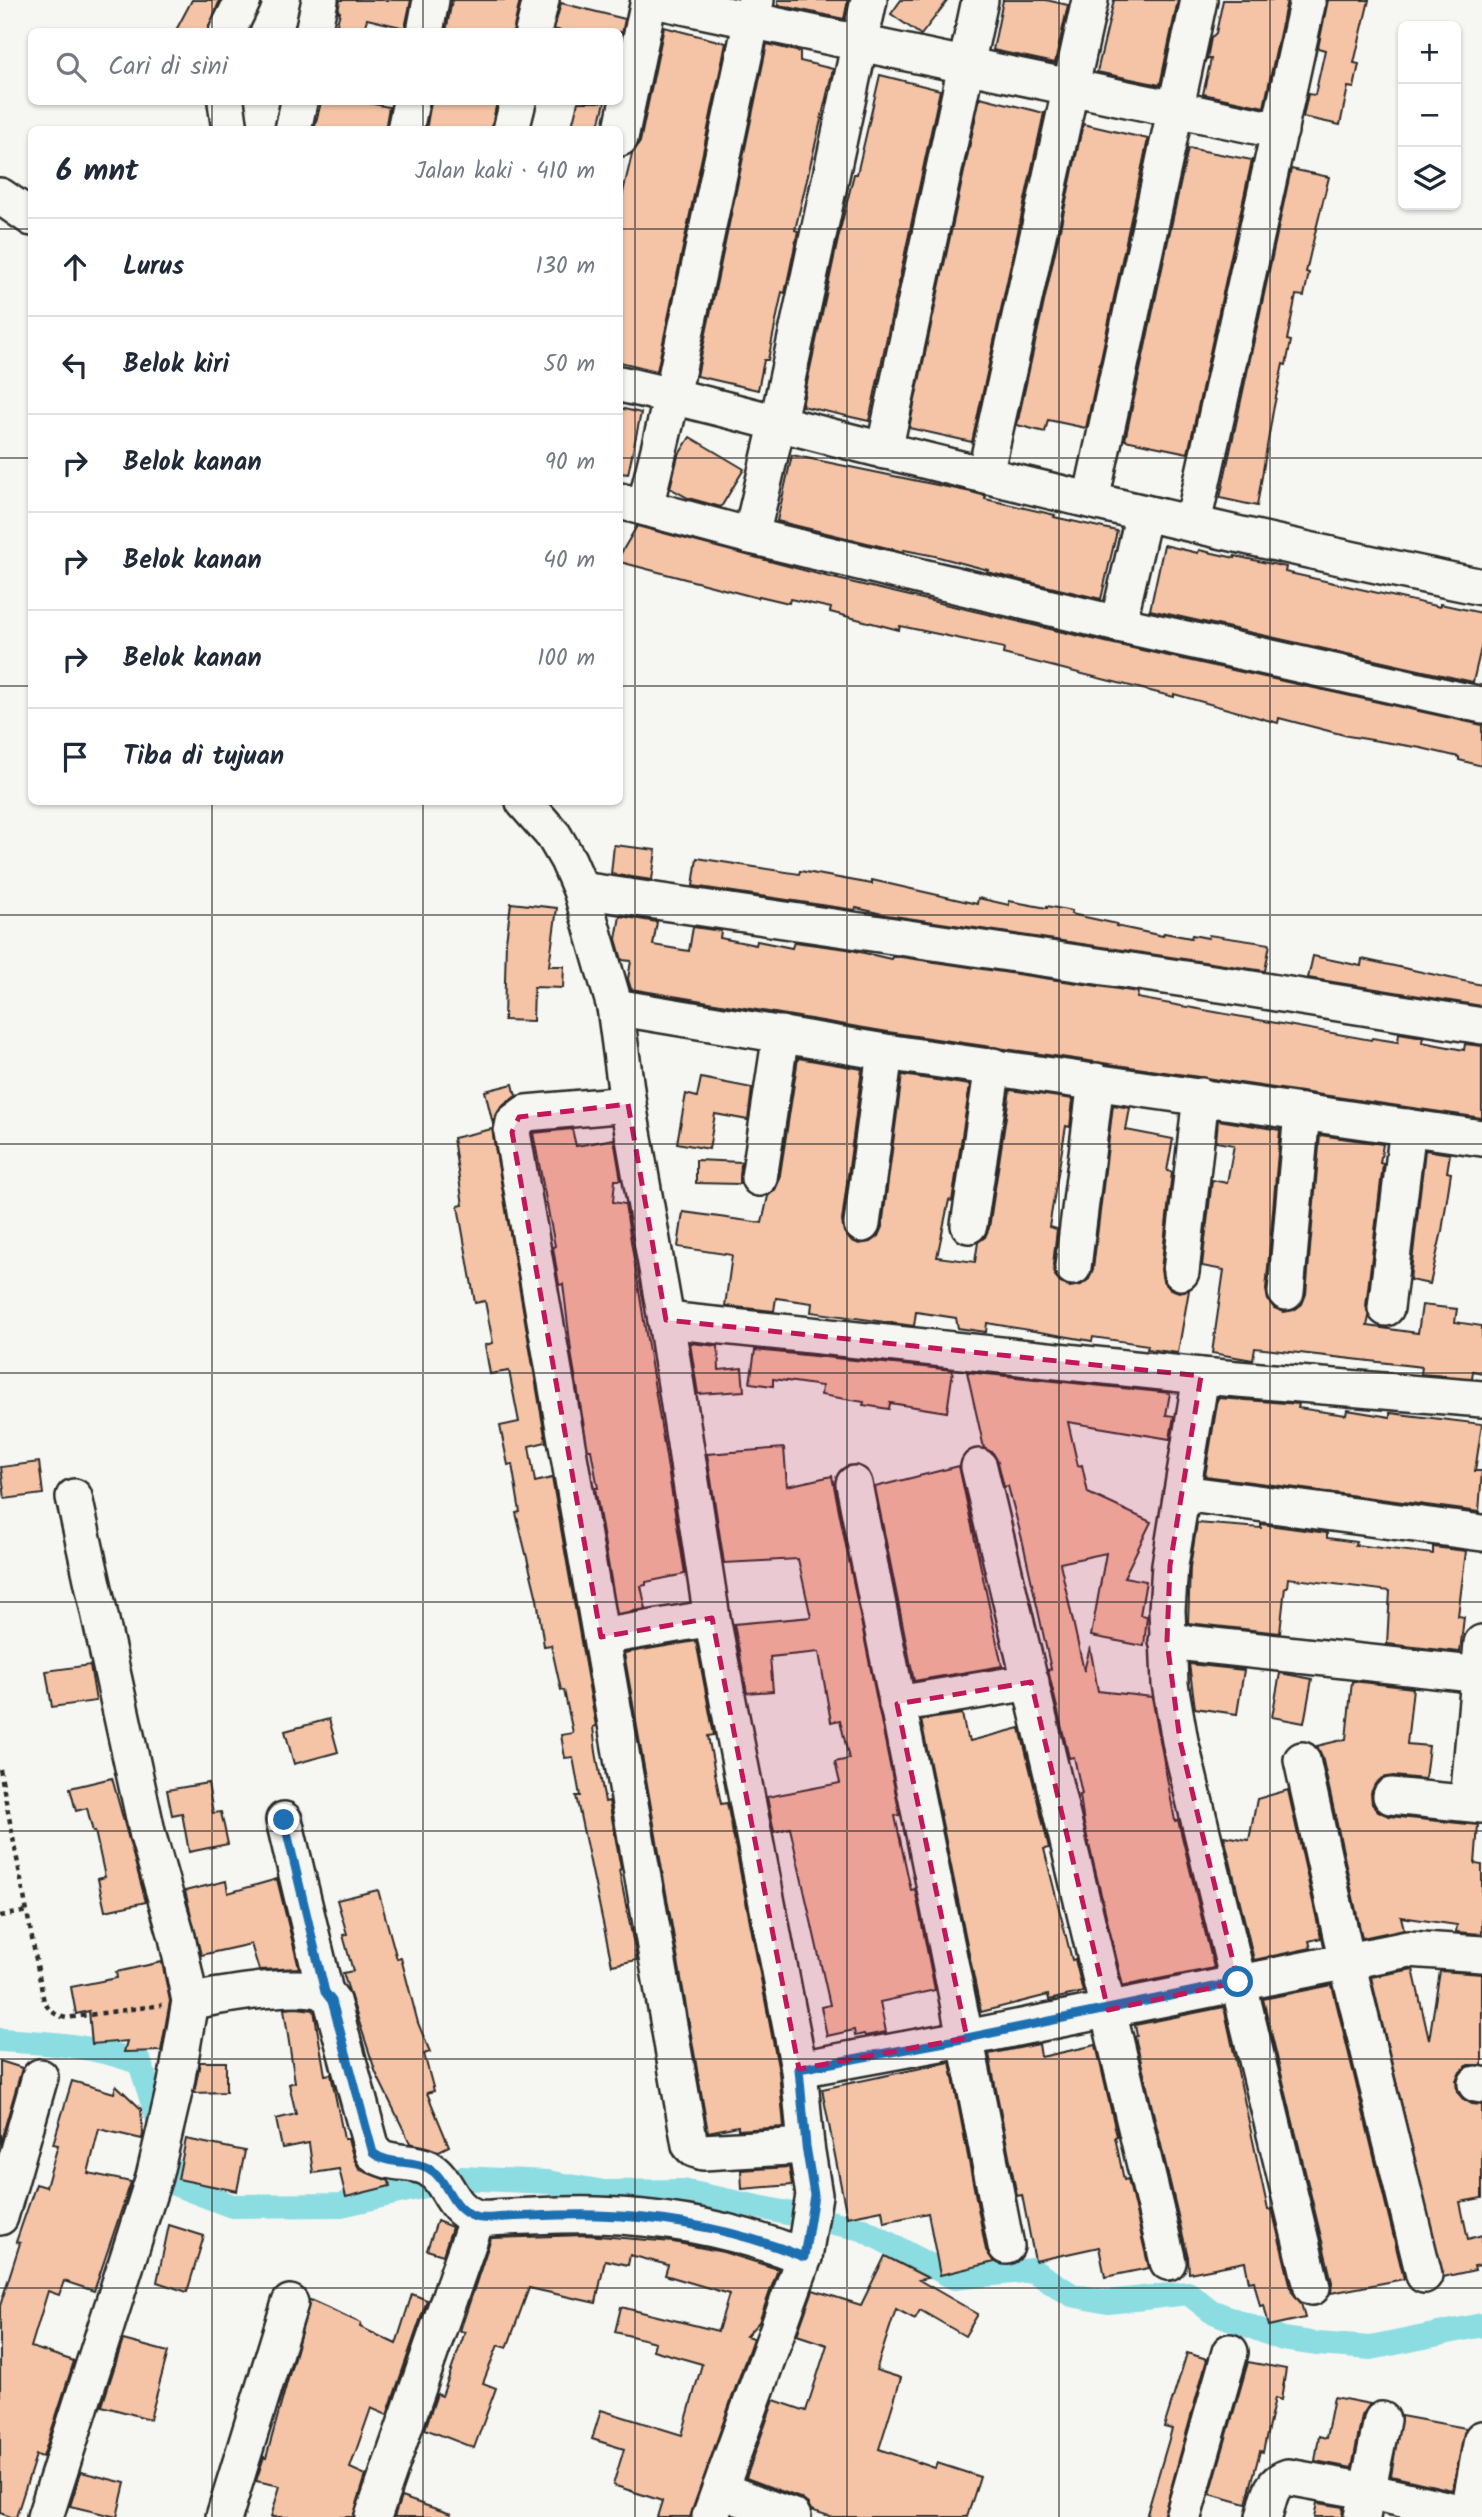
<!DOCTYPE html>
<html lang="id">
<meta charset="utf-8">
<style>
:root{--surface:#fff;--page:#f6f6f7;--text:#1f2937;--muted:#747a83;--line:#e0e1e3}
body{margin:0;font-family:Kalam,sans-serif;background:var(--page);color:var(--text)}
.controls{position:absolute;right:21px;top:21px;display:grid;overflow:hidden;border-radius:10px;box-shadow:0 2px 5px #0004}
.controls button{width:63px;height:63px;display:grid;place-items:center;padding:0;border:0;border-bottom:2px solid var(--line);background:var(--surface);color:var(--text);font:35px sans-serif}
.stop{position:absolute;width:21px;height:21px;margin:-16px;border:5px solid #1f6fb2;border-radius:50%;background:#fff}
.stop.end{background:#1f6fb2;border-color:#fff;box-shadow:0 2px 7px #0008}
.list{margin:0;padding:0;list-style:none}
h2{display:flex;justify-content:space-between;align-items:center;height:91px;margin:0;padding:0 28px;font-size:30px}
h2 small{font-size:23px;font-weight:400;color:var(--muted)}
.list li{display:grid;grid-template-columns:46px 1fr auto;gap:21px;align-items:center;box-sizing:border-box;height:98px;padding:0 28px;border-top:2px solid var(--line)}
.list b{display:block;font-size:26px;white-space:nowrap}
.list em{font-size:23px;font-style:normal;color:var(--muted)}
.icon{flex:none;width:38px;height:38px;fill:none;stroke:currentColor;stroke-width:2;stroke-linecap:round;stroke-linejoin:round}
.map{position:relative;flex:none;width:1482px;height:2517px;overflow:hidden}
.search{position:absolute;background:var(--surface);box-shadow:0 2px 5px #0004;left:28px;top:28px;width:595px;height:77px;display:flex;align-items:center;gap:18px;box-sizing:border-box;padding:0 24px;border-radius:10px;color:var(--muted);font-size:26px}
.panel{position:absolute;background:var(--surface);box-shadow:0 2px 5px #0004;left:28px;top:126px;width:595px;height:679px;border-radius:10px}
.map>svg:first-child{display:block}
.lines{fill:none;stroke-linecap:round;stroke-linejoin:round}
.canal{stroke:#8cdde2;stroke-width:24}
.building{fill:#f5c4a6;stroke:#2b2b2b;stroke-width:2}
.minor-casing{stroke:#2b2b2b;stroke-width:40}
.path{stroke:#2b2b2b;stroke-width:4.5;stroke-dasharray:5 5;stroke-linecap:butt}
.minor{stroke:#f6f6f2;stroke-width:35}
.route{stroke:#1f6fb2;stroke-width:9}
.marked{fill:#c2185b;fill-opacity:0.2;stroke:#c2185b;stroke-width:5;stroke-dasharray:14 9;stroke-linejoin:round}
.grid{fill:none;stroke:#2b2b2b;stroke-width:2;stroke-opacity:0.55}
</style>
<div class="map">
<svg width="1482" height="2517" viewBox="0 0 1482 2517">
<rect width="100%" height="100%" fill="#f6f6f2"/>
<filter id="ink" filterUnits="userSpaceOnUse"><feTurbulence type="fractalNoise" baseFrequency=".0143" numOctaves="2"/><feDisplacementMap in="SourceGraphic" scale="14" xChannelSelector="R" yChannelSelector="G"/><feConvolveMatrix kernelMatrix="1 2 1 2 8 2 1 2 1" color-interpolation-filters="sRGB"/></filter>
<g filter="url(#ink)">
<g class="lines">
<!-- canal -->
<path class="canal" d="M0 2040C50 2043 92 2045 140 2063L160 2126 172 2183 232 2206 341 2205 461 2178 547 2182 604 2192 683 2191 862 2229 954 2278 1032 2270 1072 2295 1108 2302 1188 2293 1211 2311 1283 2339 1318 2344 1371 2348 1482 2325"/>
</g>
<!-- building -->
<g class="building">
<polygon points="192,0 220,0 207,32 175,32"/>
<polygon points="340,0 411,0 405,28 367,19 363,32 335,32 340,12 338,12"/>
<polygon points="452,0 520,0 513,32 446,32"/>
<polygon points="778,0 848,0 844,19 778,5"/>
<polygon points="901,0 948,0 921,35 891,14"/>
<polygon points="1003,0 1046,0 1068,5 1055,63 993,50"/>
<polygon points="1114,0 1178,0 1160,85 1097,72"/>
<polygon points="1223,0 1287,0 1264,107 1203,94 1211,59 1207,59 1211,38 1216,33"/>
<polygon points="1328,0 1369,0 1354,63 1359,64 1354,88 1348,87 1340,125 1303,117 1308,94 1315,95 1325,50 1318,48"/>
<polygon points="561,3 625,19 620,43 620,32 564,32 554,29"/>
<polygon points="664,27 726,43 657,371 620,362 620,205 632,154 640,142"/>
<polygon points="767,44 800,52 800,61 833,69 795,230 798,231 785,293 782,292 768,360 764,360 758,390 697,376"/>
<polygon points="880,75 940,90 869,421 802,406 840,230 854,174 857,174"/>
<polygon points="980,97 1044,113 972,442 909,428"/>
<polygon points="321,102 363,102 389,107 385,130 314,130"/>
<polygon points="431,102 497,102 491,130 426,130"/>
<polygon points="578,102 605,102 598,130 571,130"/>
<polygon points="1083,124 1148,139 1086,428 1048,420 1045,432 1017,425"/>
<polygon points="1188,148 1252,160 1188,453 1125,440"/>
<polygon points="1291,169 1329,177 1316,229 1306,272 1309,273 1304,296 1296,295 1287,340 1291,341 1286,365 1283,364 1273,411 1257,506 1220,498"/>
<polygon points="620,408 641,413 628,474 620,473"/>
<polygon points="690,437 744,469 721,507 688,498 670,488 678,456"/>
<polygon points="792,455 971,492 986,496 985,499 1055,515 1054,517 1117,531 1101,599 987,572 988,570 935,556 904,550 904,552 777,521"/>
<polygon points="637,526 833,578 1114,644 1482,725 1482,766 1459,760 1459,757 1421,748 1348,736 1279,718 1278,723 1174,694 1174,697 1003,654 1004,648 900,626 899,630 830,612 831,608 790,599 789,603 759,596 758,598 620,562 620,555"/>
<polygon points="1164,545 1198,553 1199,550 1235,558 1235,556 1286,567 1285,572 1440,607 1440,604 1482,613 1482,644 1473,682 1150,610"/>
<polygon points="614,845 656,850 652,880 611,874"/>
<polygon points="697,858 799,874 800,871 872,884 872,880 977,904 978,898 1009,905 1009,901 1047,908 1047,906 1072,911 1071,914 1117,924 1116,926 1163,936 1164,933 1191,938 1192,935 1208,938 1209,935 1270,944 1265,971 887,915 856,908 855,910 693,886"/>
<polygon points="511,903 557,908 549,966 564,966 563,988 534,987 533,1021 504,1020 506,941"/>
<polygon points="620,916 657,922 653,945 689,951 693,927 721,931 720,938 756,945 757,941 792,948 794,942 847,949 891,959 892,957 901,957 1138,992 1137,998 1371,1040 1372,1038 1398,1042 1399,1033 1423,1037 1422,1042 1464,1050 1465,1044 1482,1046 1482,1118 888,1032 631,989 628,979 631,961 622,960 616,939"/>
<polygon points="1313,956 1361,966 1362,959 1482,985 1482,1006 1308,978"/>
<polygon points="798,1058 862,1069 842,1221 844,1232 850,1240 859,1244 870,1242 878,1236 882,1227 902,1075 970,1085 952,1201 949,1200 937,1257 975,1262 978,1242 985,1237 989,1228 1010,1090 1073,1099 1070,1127 1066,1126 1049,1227 1057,1229 1053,1265 1054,1274 1060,1283 1070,1287 1081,1285 1089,1279 1093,1269 1113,1105 1130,1108 1126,1130 1173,1139 1167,1171 1172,1172 1161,1270 1163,1281 1170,1289 1179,1292 1189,1290 1178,1353 1147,1349 1148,1345 1093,1337 1092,1341 987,1323 986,1332 958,1328 956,1318 916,1312 914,1326 811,1312 812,1303 776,1298 774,1311 725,1306 732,1255 678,1247 683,1212 762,1223 768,1196 775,1190 779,1181"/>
<polygon points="701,1078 752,1088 748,1120 715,1114 709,1149 677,1143 686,1094 697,1097"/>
<polygon points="513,1084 516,1096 501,1107 493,1124 485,1091"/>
<polygon points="1218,1120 1280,1130 1266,1290 1268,1300 1274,1308 1284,1312 1294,1310 1302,1304 1306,1294 1320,1135 1383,1144 1380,1163 1383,1164 1366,1306 1369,1317 1367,1326 1418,1333 1422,1305 1457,1309 1455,1322 1482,1326 1482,1373 1473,1371 1472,1378 1421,1374 1422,1367 1255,1348 1253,1360 1212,1353 1224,1270 1202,1266 1212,1180 1227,1183 1234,1145 1216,1142"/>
<polygon points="492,1129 546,1442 529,1446 535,1482 552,1478 596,1726 593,1727 596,1752 605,1802 609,1801 621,1869 619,1870 637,1960 612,1965 576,1796 580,1796 573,1757 565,1758 561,1735 573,1733 564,1690 561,1690 551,1645 544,1646 537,1599 516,1513 520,1512 512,1464 508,1465 500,1426 519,1422 509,1371 490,1374 485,1345 493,1343 485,1301 475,1303 458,1206 463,1205 453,1138"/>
<polygon points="572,1129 576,1146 614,1139 621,1180 615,1180 613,1202 625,1204 685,1574 646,1582 646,1585 641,1586 646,1609 617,1614 595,1488 598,1488 591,1450 588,1450 572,1358 563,1284 559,1285 553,1247 555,1246 533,1133"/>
<polygon points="1425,1150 1450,1154 1447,1172 1451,1173 1442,1231 1430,1284 1410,1280"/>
<polygon points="696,1160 741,1162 740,1184 696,1183"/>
<polygon points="690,1343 718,1346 719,1370 742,1368 744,1391 698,1394"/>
<polygon points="755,1350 953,1370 947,1412 890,1403 889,1409 863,1405 864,1402 821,1395 822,1386 773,1379 773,1386 750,1383"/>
<polygon points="967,1372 1170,1393 1166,1415 1174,1416 1170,1439 1068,1422 1078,1466 1082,1465 1088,1493 1151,1522 1124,1577 1146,1581 1140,1615 1147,1616 1144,1646 1091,1636 1106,1553 1060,1563 1084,1671 1090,1647 1098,1691 1152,1697 1175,1821 1178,1820 1214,1968 1123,1986 1084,1824 1080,1795 1082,1794 1074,1757 1069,1758 1048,1670 1051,1669 1023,1543 1008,1486 1004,1487 998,1462 993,1453 984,1448"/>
<polygon points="1218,1398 1299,1404 1298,1408 1346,1415 1347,1410 1390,1417 1390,1413 1482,1424 1475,1471 1482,1471 1479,1512 1205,1476"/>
<polygon points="784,1448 787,1486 832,1476 900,1815 895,1816 911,1890 915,1889 935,1990 880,2002 886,2032 865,2036 864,2034 855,2036 854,2030 827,2036 821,2007 830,2005 790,1828 774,1832 767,1797 840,1783 835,1762 849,1759 840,1720 831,1722 819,1652 770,1657 773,1691 747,1693 734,1624 811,1617 798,1559 724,1563 707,1454"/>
<polygon points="39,1462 43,1494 5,1499 1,1467"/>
<polygon points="959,1466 1002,1666 914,1681 875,1487"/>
<polygon points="1197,1523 1261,1528 1261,1524 1327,1533 1327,1538 1356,1542 1355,1545 1433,1554 1433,1547 1466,1551 1458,1616 1464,1617 1460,1652 1387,1644 1390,1591 1288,1578 1287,1587 1285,1587 1280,1633 1188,1623 1190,1567"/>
<polygon points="696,1641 714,1735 708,1736 721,1804 727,1803 779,2072 784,2127 738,2130 738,2126 708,2132 624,1653"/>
<polygon points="1189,1664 1244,1670 1237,1714 1195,1708"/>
<polygon points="90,1665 96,1701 52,1707 46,1671"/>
<polygon points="1280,1673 1312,1679 1304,1723 1272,1717"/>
<polygon points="1352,1681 1413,1688 1407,1744 1429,1746 1425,1779 1393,1776 1382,1778 1375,1784 1371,1793 1372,1804 1379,1812 1389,1816 1478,1825 1475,1864 1482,1865 1482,1934 1456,1932 1457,1925 1401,1917 1404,1929 1362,1938 1322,1756 1317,1746 1346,1739"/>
<polygon points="962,1714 967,1738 969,1738 970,1741 1020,1728 1049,1848 1044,1849 1072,1960 1075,1959 1083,1992 1049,2000 1048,1995 981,2012 921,1720"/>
<polygon points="329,1719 338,1752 294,1764 285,1731"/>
<polygon points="112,1778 146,1902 105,1911 98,1879 105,1877 95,1831 93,1832 87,1808 76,1811 70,1788"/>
<polygon points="208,1783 213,1813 221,1812 228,1844 189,1852 182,1813 172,1815 167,1790"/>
<polygon points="1288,1790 1321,1938 1309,1941 1311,1948 1254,1960 1224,1836 1249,1840 1257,1799"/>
<polygon points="277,1879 299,1968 259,1970 251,1944 201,1955 185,1891 226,1881 228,1893"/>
<polygon points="378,1890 397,1959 401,1958 418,2023 430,2052 424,2054 434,2091 427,2093 449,2146 439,2151 410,2143 376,2073 343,1973 353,1971 343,1935 347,1934 337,1900"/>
<polygon points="162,1962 170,2001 161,2051 124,2052 127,2041 92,2044 89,2011 76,2014 71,1987 117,1978 116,1972"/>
<polygon points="1413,1969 1429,2040 1440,1971 1482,1974 1482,2065 1468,2065 1460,2072 1456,2081 1457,2092 1463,2099 1472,2104 1482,2105 1482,2198 1460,2202 1468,2239 1482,2235 1482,2265 1474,2266 1475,2270 1443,2277 1371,1977"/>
<polygon points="1332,1985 1404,2279 1331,2293 1332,2282 1263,1999"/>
<polygon points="1224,2007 1268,2210 1272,2209 1292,2292 1301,2303 1305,2318 1269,2326 1264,2305 1260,2306 1254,2281 1249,2282 1245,2262 1189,2273 1188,2257 1135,2037 1137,2036 1135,2025"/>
<polygon points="296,2008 314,2010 325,2075 331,2074 344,2139 348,2139 354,2159 360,2170 389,2181 390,2186 346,2197 339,2169 313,2173 309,2143 282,2148 276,2119 296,2114 289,2084 295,2082 284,2009"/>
<polygon points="1039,2044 1041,2057 1096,2045 1117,2136 1115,2137 1124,2180 1128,2179 1149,2268 1105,2277 1099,2247 1035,2261 1022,2195 1017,2196 989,2054"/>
<polygon points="0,2061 22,2068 0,2144"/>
<polygon points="200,2062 226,2062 226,2092 194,2093"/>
<polygon points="950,2062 986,2250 994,2262 940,2275 928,2213 884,2222 882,2210 847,2217 822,2089"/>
<polygon points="72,2081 114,2093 116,2085 141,2109 143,2134 142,2139 99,2129 88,2173 131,2182 94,2291 64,2281 59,2295 48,2291 31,2347 74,2361 43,2457 36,2455 16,2517 11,2517 0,2513 0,2306 20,2243 16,2242 36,2184 46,2187 58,2145 53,2144"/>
<polygon points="186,2139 245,2151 237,2191 178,2179"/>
<polygon points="789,2167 792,2185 742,2189 741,2170"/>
<polygon points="437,2221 452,2227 443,2255 427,2250"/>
<polygon points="169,2225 204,2236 187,2292 157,2282"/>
<polygon points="586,2235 673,2242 723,2252 778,2269 759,2322 746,2336 753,2338 690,2517 657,2517 662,2501 613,2485 624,2449 592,2439 601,2410 682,2435 702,2364 653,2350 655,2342 615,2332 621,2307 718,2331 729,2294 665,2275 668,2265 630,2255 628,2265 605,2260 596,2303 529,2288 507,2348 498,2345 483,2383 496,2388 474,2448 425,2429 437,2394 442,2396 465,2332 460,2331 491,2238"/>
<polygon points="885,2256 928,2278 919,2280 978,2314 965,2336 920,2310 915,2319 896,2309 876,2370 901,2378 879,2449 935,2468 937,2463 980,2477 967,2517 832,2517 811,2510 808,2504 800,2498 746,2478 774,2400 806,2411 827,2345 797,2335 813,2290 861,2305"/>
<polygon points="412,2294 427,2300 387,2415 371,2408 350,2468 366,2475 353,2517 271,2517 280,2486 256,2481 264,2457 266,2458 310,2300 361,2323 360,2327 396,2344"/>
<polygon points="123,2340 168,2352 150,2419 102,2406"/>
<polygon points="1187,2353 1207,2359 1163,2517 1146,2517 1172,2429 1164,2427"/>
<polygon points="1248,2362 1286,2369 1281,2400 1275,2398 1263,2452 1260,2451 1246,2504 1210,2494"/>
<polygon points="1334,2397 1370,2404 1362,2416 1352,2468 1315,2461 1319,2436 1326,2438"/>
<polygon points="1401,2416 1466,2428 1452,2490 1391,2476"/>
<polygon points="81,2472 125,2483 117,2517 70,2506"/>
<polygon points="401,2497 451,2514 450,2517 394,2517"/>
<polygon points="1317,2503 1343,2507 1342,2517 1314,2517"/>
</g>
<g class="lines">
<defs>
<g id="minor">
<polyline points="654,0 1280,131"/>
<polyline points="227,32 243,0"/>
<polyline points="313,32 320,0"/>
<polyline points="425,32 431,0"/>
<polyline points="533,32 541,0"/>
<polyline points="226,102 230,130"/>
<polyline points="293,130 299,102"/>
<polyline points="405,130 411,102"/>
<polyline points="511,130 518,102"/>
<polyline points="620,138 649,0"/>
<polyline points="0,196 32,218"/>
<path d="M620 384C710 404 798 429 887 451 1084 500 1283 546 1482 587"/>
<polyline points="884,451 980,0"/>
<polyline points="985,475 1090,0"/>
<polyline points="1091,500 1199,0"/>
<polyline points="620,501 751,536 1118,624 1482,705"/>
<polyline points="645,507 672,396 756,0"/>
<polyline points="1193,523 1308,0"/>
<polyline points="751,536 778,421 869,0"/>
<polyline points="1118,624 1144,513"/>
<polyline points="524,802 554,836 568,860 581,890 615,1007 628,1104 666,1320 712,1618 799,2069 806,2146 814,2195 804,2257 710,2517"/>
<polyline points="581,890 1233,986 1482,1026"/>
<polyline points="615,1007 885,1052 1482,1138"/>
<polyline points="628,1104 526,1113 514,1122 512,1132 690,2145 694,2149 703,2152 806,2146"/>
<polyline points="759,1178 781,1034"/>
<polyline points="862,1224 885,1052"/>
<polyline points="969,1225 993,1066"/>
<polyline points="1073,1267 1096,1081"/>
<polyline points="1181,1272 1201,1096"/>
<polyline points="1286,1292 1302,1112"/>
<polyline points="1386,1308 1408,1127"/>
<polyline points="666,1320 1201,1376 1482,1399"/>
<polyline points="1201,1376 1170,1565 1167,1610 1170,1684 1180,1741 1312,2287"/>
<polyline points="979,1467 1168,2262"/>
<path d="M854 1484C903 1738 958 1992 1006 2246"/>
<polyline points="1182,1493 1482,1533"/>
<polyline points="601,1637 712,1618"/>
<polyline points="1167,1641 1482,1675"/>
<polyline points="897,1704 1031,1682"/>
<polyline points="1302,1760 1347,1962 1424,2275"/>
<polyline points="1391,1796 1482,1805"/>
<polyline points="1468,1803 1482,1643"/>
<polyline points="284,1820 325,1992"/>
<path d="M190 2001C223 1996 296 1981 325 1992L332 2001 373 2153C389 2166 411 2159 428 2168 449 2179 448 2207 475 2217 484 2220 497 2217 507 2217 537 2216 567 2214 597 2215 669 2217 737 2230 804 2257"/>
<polyline points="799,2069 967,2038 1408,1949 1482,1954"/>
<polyline points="1476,2084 1482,2085"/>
<polyline points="0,2217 40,2077"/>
<polyline points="720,2490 793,2517"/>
<polyline points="45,2517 154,2177 176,2083 190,2001 177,1937 148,1836 74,1497"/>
<polyline points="224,2517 290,2303"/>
<polyline points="373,2517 477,2218"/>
<polyline points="1183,2517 1230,2352"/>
<path d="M1264 2517C1269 2500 1269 2483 1288 2477L1367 2491 1468 2514"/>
<polyline points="1362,2517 1382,2420"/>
<polyline points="1468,2517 1482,2439"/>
</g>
</defs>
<!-- minor casing -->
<use href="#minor" class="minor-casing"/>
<!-- path -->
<g class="path">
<path d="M0 1769 44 2002C50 2011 54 2015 66 2018L162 2005"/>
<polyline points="0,1916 28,1911"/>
</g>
<!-- minor -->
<use href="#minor" class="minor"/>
</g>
</g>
<g class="lines" filter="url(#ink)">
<!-- route -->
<path class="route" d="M284 1820 325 1992 332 2001 373 2153C389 2166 411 2159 428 2168 449 2179 448 2208 475 2217 484 2220 497 2217 507 2217 537 2216 567 2214 597 2215 669 2217 737 2230 804 2257L814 2195 806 2146 799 2069 967 2038 1238 1982"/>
</g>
<!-- marked area -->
<path class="marked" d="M628 1104 666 1320 1201 1376 1170 1565 1167 1641 1180 1741 1238 1982 1108 2010 1031 1682 897 1704 967 2038 799 2069 712 1618 601 1637 512 1132 519 1117Z"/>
<!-- grid -->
<path class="grid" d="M212 0V32M423 0V32M635 0V2517M847 0V2517M1059 0V2517M1270 0V2517M212 102V130M423 102V130M0 229H32M620 229H1482M0 458H32M620 458H1482M0 686H32M620 686H1482M212 802V2517M423 802V2517M0 915H1482M0 1144H1482M0 1373H1482M0 1602H1482M0 1831H1482M0 2059H1482M0 2288H1482"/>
</svg>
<div class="controls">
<button>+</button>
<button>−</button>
<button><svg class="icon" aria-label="layers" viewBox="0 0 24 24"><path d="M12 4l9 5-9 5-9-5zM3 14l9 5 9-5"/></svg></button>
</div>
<div class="stop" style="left:1238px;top:1982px"></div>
<div class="stop end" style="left:284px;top:1820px"></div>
<div class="search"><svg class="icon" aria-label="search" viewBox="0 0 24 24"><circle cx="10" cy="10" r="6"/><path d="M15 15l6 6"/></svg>Cari di sini</div>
<section class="panel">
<h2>6 mnt<small>Jalan kaki · 410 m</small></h2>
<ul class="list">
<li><svg class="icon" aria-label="ahead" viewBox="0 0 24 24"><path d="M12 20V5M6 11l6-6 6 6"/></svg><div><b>Lurus</b></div><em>130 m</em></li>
<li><svg class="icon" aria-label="left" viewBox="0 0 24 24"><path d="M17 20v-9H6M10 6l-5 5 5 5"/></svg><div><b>Belok kiri</b></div><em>50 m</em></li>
<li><svg class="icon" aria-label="right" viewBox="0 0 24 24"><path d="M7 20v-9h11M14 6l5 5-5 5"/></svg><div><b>Belok kanan</b></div><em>90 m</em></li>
<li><svg class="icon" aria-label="right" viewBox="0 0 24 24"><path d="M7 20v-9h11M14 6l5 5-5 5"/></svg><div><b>Belok kanan</b></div><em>40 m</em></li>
<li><svg class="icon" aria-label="right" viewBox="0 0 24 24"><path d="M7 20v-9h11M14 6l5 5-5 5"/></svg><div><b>Belok kanan</b></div><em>100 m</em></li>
<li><svg class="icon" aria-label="arrive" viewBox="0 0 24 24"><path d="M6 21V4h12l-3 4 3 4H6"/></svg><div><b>Tiba di tujuan</b></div></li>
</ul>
</section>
</div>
